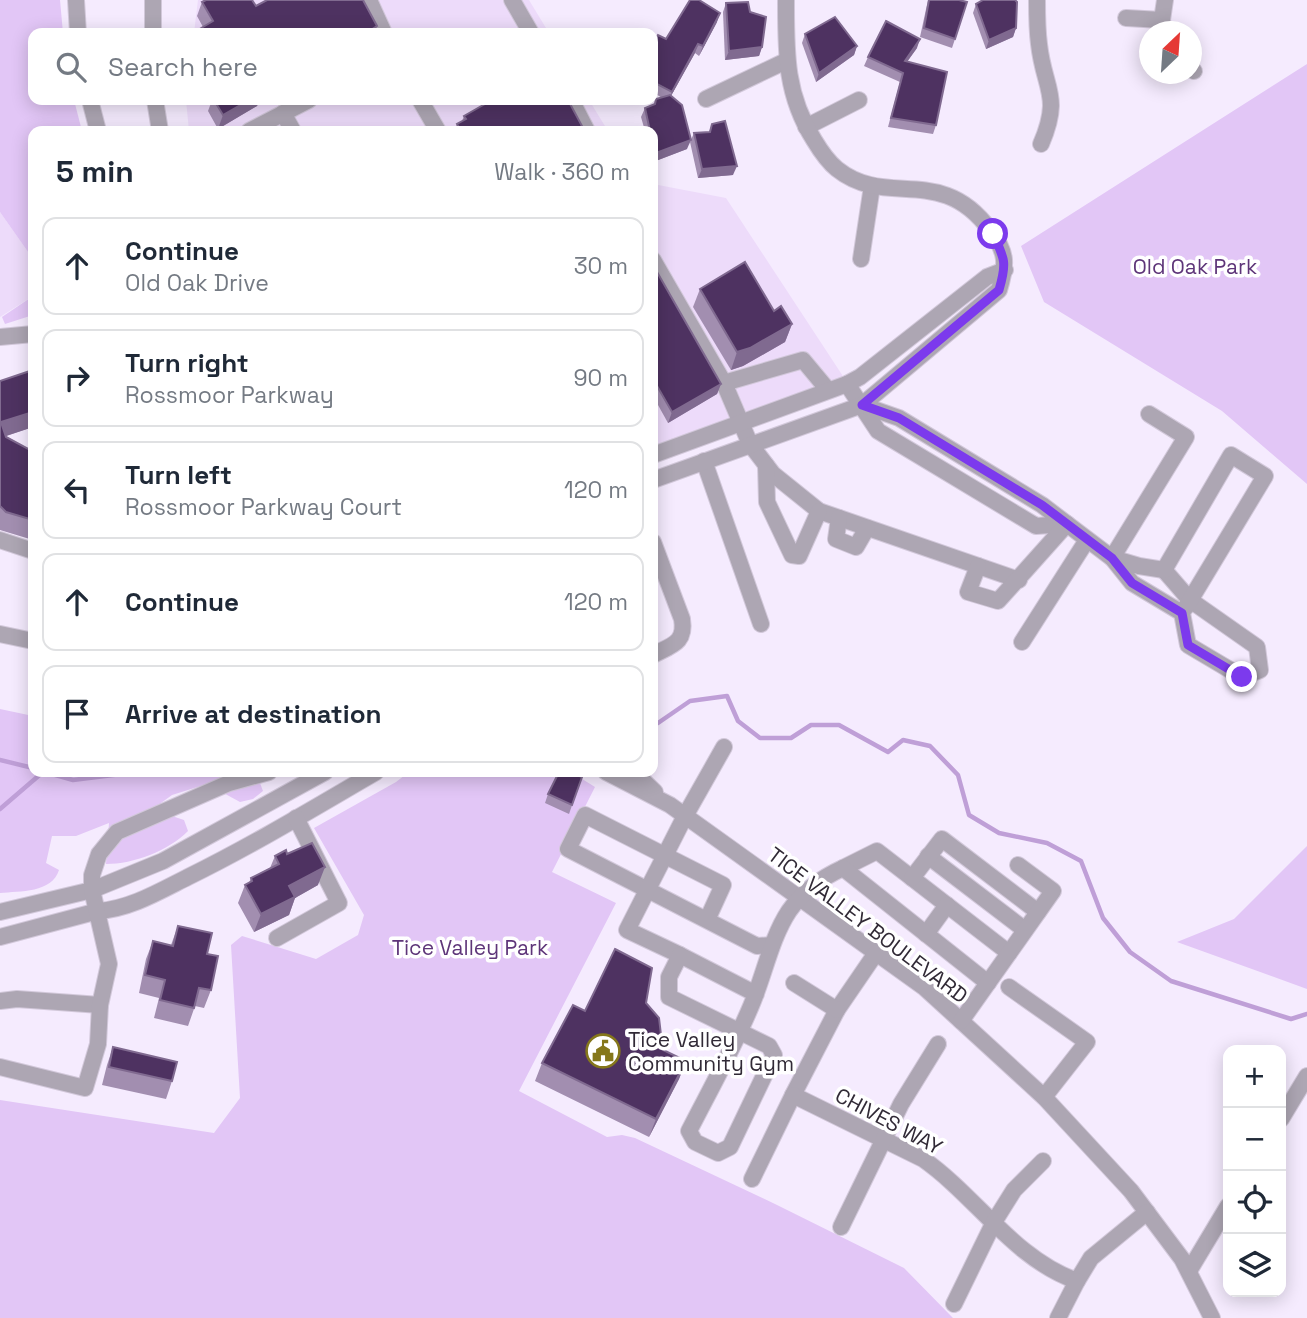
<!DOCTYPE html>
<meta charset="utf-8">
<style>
:root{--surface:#fff;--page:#f2f2f3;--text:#1f2937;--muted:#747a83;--line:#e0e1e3}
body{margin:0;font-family:"Space Grotesk",sans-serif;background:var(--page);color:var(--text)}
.controls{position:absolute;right:21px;bottom:21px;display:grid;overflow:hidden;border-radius:14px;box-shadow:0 4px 18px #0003}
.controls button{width:63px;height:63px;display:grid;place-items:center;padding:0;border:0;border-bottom:2px solid var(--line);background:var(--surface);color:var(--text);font:35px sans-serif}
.compass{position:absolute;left:1139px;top:21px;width:63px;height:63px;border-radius:50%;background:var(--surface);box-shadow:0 4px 18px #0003;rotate:25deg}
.stop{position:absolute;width:21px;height:21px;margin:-16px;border:5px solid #7c3aed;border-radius:50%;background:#fff}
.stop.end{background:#7c3aed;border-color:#fff;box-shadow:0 2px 7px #0008}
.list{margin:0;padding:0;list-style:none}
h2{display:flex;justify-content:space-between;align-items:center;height:91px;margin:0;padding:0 28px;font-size:30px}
h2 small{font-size:23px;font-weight:400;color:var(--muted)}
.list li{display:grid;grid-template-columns:46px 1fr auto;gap:21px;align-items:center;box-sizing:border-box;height:98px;margin:0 14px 14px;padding:0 14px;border:2px solid var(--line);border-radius:14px}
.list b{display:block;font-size:26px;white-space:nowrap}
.list p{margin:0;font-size:23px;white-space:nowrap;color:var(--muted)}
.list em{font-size:23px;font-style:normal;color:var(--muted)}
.icon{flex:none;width:38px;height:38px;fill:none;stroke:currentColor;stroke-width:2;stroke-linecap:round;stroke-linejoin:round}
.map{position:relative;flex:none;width:1307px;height:1318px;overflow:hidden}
.search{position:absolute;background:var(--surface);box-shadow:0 4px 18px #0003;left:28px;top:28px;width:630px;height:77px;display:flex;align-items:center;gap:18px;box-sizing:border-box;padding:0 24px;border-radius:14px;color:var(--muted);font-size:26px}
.panel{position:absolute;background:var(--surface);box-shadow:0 4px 18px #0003;left:28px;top:126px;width:630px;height:651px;border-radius:14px}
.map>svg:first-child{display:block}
.built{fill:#eddbfa}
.green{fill:#e2c6f6}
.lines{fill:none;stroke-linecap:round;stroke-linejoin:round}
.stream{stroke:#bf9fd7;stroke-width:4.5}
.minor-casing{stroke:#d2c8da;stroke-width:18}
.minor{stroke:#ada6b3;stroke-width:16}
.wall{fill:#a28eb0}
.shaded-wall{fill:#806a90}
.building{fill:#4e3261;stroke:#806a90;stroke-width:2}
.route{stroke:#7c3aed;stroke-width:9}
.labels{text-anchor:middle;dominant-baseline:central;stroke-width:7;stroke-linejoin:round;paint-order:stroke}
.park-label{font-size:21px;fill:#5e3579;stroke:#fff}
.street-label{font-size:21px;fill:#312a36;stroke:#fff}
.poi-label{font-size:21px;fill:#312a36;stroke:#fff;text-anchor:start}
</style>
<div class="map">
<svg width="1307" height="1318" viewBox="0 0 1307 1318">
<rect width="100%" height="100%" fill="#f5ebfe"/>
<!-- built -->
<g class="built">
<polygon points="198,0 529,0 549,33 194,33"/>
<polygon points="186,100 589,100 608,131 189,131"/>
<polygon points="653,184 726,198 852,390 653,454"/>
<polygon points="0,212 33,259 33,296 0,317"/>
</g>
<!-- green -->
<g class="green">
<polygon points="0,0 60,0 63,33 33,33 33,100 74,100 82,131 33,131 33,259 0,212"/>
<polygon points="1307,64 1307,484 1222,411 1044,302 1021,246"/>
<polygon points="33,296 33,315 5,324 2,317"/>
<path d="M0 709 33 716V772H265L260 783 263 791 253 799 240 802 207 784 172 795 161 803 175 817 184 820 188 831C168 851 134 864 106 864L109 823 76 836H52L46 863 59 870C52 893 20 891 0 893Z"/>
<polygon points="409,772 571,772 595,787 552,872 616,903 519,1091 607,1137 622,1135 635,1138 775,1204 904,1268 953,1318 0,1318 0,1100 214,1133 240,1098 231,945 242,936 316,959 358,935 364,915 314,828 396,782"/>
<polygon points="1307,846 1307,989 1177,942 1234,919"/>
</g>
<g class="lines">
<!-- stream -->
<g class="stream">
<polyline points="658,723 690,701 727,696 738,721 760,738 791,738 811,725 839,725 888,752 903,740 930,746 958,775 969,815 999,833 1047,843 1081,861 1103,918 1130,952 1171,981 1291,1019 1307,1014"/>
<polyline points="0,760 33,768"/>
<polyline points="45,772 73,780 137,772"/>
<polyline points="0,809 43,772"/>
</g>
<defs>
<g id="minor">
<polyline points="76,0 78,33"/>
<polyline points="369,0 384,33"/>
<polyline points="512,0 531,33"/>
<path d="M1037 0C1037 14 1037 29 1039 44 1044 90 1062 95 1041 144"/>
<polyline points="1126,18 1162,20"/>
<polyline points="1164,32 1162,20 1165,0"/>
<polyline points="153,33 153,0"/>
<polyline points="1192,70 1194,71"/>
<polyline points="706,99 786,61"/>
<polyline points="90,100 98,131"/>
<polyline points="155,100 160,131"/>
<polyline points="420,100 438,131"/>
<polyline points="571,100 587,131"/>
<polyline points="283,113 293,131"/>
<polyline points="806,127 859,100"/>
<polyline points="249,131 309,100"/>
<polyline points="861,259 872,186"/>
<polyline points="653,260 724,383 750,444 773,474 819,511 1019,580"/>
<polyline points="0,337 33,334"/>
<polyline points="724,383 803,360 828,390"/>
<polyline points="847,384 878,431 1036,526 1067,524"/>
<polyline points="862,405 899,418 1042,505 1112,558 1132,583 1182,613 1188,645 1242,677 1260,670 1257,647 1190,600 1164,570"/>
<polyline points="653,455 847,384 860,377 987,277 1005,270"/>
<polyline points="704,461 761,624"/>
<polyline points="766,465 767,502 792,555 799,556 819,511"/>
<path d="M653 480 862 405 999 290C1007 264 1007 252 990 230 941 163 887 209 837 169 827 161 820 150 814 140 785 94 786 52 786 0"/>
<polyline points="839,518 836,539 856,547 867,528"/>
<polyline points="0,540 33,551"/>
<path d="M653 542 682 619C686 643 672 645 653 655"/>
<polyline points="1112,558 1139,566 1164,570 1231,455 1265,476 1186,607"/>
<polyline points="1112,558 1186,437 1149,414"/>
<polyline points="978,566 968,592 998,601 1067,524"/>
<polyline points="0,634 33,641"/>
<polyline points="1022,642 1087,540"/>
<polyline points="606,772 670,805 925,988 1044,1097 1131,1191 1182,1259 1212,1318"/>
<polyline points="634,772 655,792"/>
<polyline points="928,856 1025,930"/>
<polyline points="843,868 877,851 1009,953"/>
<polyline points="912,878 942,839 1038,912"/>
<polyline points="0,912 92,890 163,861 325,772"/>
<polyline points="707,920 723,885 585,815 568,849 757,946 772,945"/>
<polyline points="926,934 947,905"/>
<path d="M0 937 98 911C130 909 160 891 188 877 253 845 314 808 376 772"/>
<polyline points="277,938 339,903 296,818"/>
<path d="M876 953 837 1010 793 1095 923 1159C977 1197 1014 1259 1077 1281L1091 1258 1147 1212"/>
<polyline points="680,955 627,930 685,816 724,747"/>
<polyline points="794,983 837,1010"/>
<polyline points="1009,987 1087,1042 1044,1097"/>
<path d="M756 994 680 955 669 977V997L769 1046 774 1055 730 1147 718 1153 695 1142 689 1131C710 1090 733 1049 751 1006 764 976 771 938 789 911 803 891 821 878 843 868L988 983"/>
<polyline points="0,1001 17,999 100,1005"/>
<polyline points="961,1021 1053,891 1018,865"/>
<polyline points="0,1067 85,1088 98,1044 100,1005 109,964 92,890 92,875 99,854 117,832 229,783 269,772"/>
<polyline points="1281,1119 1307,1076"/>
<polyline points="752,1179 793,1095"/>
<polyline points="841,1227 901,1104 938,1044"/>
<polyline points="1189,1271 1228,1206"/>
<polyline points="954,1304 994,1222 1014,1190 1043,1161"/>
<polyline points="1058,1318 1077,1281"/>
</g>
</defs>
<!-- minor casing -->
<use href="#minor" class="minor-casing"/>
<!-- minor -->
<use href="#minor" class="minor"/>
</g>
<!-- wall -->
<g class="wall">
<polygon points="204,0 252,0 256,6 377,26 374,33 197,33 198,30 203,27 197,16 202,2"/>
<polygon points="928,0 959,0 955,39 952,48 920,37"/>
<polygon points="726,3 750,12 762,47 759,56 725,60 723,12"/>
<polygon points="976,4 1016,28 1013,37 986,49 973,13"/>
<polygon points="717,22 699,56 695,53 671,96 687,149 653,162 653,131 645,131 641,117 645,108 654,104 656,99 662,98 653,92 653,45 666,39"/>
<polygon points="805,34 857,46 854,55 816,82 802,43"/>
<polygon points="917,48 907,62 936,125 933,134 888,127 900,82 864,66 868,57"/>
<polygon points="210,100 262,100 259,102 257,106 218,129 208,111 211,103"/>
<polygon points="464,116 580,131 454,131 457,124 462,121"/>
<polygon points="712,124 733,175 698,178 690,142 694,133 709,132"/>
<polygon points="653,265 721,384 717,394 668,423 653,396"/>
<polygon points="700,289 774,311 792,324 785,342 743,366 731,370 693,307"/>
<polygon points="0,381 33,427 6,436 30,450 33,444 33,540 0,530"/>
<polygon points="582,777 569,814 545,803 548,794"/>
<polygon points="287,854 318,885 295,898 289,915 254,932 238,903 245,885 249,883 251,878 270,868 275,856"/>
<polygon points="178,926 207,954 211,990 204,1008 195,1006 188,1026 154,1018 159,998 139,993 146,959 153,941 171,945"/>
<polygon points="646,1003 657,1047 686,1061 679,1079 649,1137 535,1081 542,1063 585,1011"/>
<polygon points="113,1047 172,1081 166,1099 102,1085 107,1065"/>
</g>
<!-- shaded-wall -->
<g class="shaded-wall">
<polygon points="720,13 717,22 699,56 703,46"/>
<polygon points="377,26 374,33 366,33"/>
<polygon points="1016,28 1013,37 986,49 989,40"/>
<polygon points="920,39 917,48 901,70 905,61"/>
<polygon points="698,44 695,53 668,101 672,92"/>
<polygon points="857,46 854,55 816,82 819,73"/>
<polygon points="762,47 759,56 725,60 729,51"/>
<polygon points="249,100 262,100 259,102 257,106 218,129 223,115"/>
<polygon points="691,140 687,149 653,162 656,153"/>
<polygon points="737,166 733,175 698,178 702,169"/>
<polygon points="792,324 785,342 743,366 731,370 737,352"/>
<polygon points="721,384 717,394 668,423 672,412"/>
<polygon points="33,412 33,427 0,438 1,422"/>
<polygon points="325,867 318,885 295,898 289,915 254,932 261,914 289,886"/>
<polygon points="686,1061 679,1079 649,1137 656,1119"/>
</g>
<!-- building -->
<g class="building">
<polygon points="206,0 252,0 256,6 267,0 363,0 377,26 366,33 200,33 198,30 213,21 202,2"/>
<polygon points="690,0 699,0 720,13 703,46 698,44 672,92 653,82 653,45 658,35 666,39"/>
<polygon points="929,0 959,0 967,2 955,39 924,28"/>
<polygon points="983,0 1015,0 1017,2 1016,28 989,40 976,4"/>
<polygon points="748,2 750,12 766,17 762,47 729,51 726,3"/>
<polygon points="835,17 857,46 819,73 805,34"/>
<polygon points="886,21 920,39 905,61 947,72 936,125 891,118 903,73 868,57"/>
<polygon points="670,95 682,105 691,140 656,153 653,141 653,131 650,131 645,108 655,104 656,99"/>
<polygon points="214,100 249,100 223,115"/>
<polygon points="492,100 568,100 582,126 573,131 461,131 457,124 466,119 464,116"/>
<polygon points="725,121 737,166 702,169 694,133 710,132 712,124"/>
<polygon points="745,262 774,311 781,306 792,324 750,348 737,352 700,289"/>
<polygon points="653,265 721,384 672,412 653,379"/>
<polygon points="33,370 33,412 1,422 6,437 30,450 33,444 33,520 6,512 0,506 0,381"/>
<polygon points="559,772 570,772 582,777 572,805 548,794"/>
<polygon points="312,843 325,867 289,886 295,897 261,914 245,885 252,881 251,878 279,864 275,856 286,850 287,854"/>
<polygon points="178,926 212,933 207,954 218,956 211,990 199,988 194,1008 160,1000 165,980 145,975 153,941 173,946"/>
<polygon points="615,949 652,968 646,1003 659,1018 661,1035 657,1047 686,1061 656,1119 542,1063 573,1005 585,1011"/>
<polygon points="113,1047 177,1062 172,1081 109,1067"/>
</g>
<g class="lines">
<!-- route -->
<path class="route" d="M993 234C1005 259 1007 263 999 290L862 405 899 418 1042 505 1112 558 1132 583 1182 613 1188 645 1242 677"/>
</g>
<!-- icons -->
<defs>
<symbol id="civic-ring" viewBox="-11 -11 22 22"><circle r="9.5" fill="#fff" stroke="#85771b" stroke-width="1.5"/><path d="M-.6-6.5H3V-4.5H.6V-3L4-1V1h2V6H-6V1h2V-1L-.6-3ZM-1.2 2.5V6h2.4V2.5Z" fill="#85771b"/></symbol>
</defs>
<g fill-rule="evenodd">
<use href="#civic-ring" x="584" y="1032" width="38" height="38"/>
</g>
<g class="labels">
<!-- park labels -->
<g class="park-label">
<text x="1195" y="266">Old Oak Park</text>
<text x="470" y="947">Tice Valley Park</text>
</g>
<!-- street labels -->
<g class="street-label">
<text transform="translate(868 925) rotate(37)">TICE VALLEY BOULEVARD</text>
<text transform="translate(889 1121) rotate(28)">CHIVES WAY</text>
</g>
<!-- poi labels -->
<g class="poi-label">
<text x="628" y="1039">Tice Valley<tspan x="628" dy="24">Community Gym</tspan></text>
</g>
</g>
</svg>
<div class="controls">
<button>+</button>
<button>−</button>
<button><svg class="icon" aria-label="locate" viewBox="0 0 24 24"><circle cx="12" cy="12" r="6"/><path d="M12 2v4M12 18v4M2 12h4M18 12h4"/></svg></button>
<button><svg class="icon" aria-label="layers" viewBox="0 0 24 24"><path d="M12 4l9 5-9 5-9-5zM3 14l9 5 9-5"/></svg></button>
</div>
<svg class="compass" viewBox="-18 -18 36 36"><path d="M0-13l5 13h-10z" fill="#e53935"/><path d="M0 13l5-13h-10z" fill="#747a83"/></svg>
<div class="stop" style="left:993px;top:234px"></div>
<div class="stop end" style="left:1242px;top:677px"></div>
<div class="search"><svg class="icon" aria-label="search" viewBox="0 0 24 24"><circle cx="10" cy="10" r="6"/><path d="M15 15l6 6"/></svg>Search here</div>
<section class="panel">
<h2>5 min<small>Walk · 360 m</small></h2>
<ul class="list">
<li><svg class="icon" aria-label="ahead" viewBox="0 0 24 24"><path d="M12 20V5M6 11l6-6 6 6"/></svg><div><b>Continue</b><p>Old Oak Drive</p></div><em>30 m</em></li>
<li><svg class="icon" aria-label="right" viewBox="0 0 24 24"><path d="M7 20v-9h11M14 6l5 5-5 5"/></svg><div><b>Turn right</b><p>Rossmoor Parkway</p></div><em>90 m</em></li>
<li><svg class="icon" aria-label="left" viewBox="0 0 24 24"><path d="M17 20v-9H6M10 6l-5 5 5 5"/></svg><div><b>Turn left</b><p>Rossmoor Parkway Court</p></div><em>120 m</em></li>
<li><svg class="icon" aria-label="ahead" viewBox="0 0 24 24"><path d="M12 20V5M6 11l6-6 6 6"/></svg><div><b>Continue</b></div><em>120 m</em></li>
<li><svg class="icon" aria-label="arrive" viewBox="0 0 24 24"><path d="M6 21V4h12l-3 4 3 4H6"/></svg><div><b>Arrive at destination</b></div></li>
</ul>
</section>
</div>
